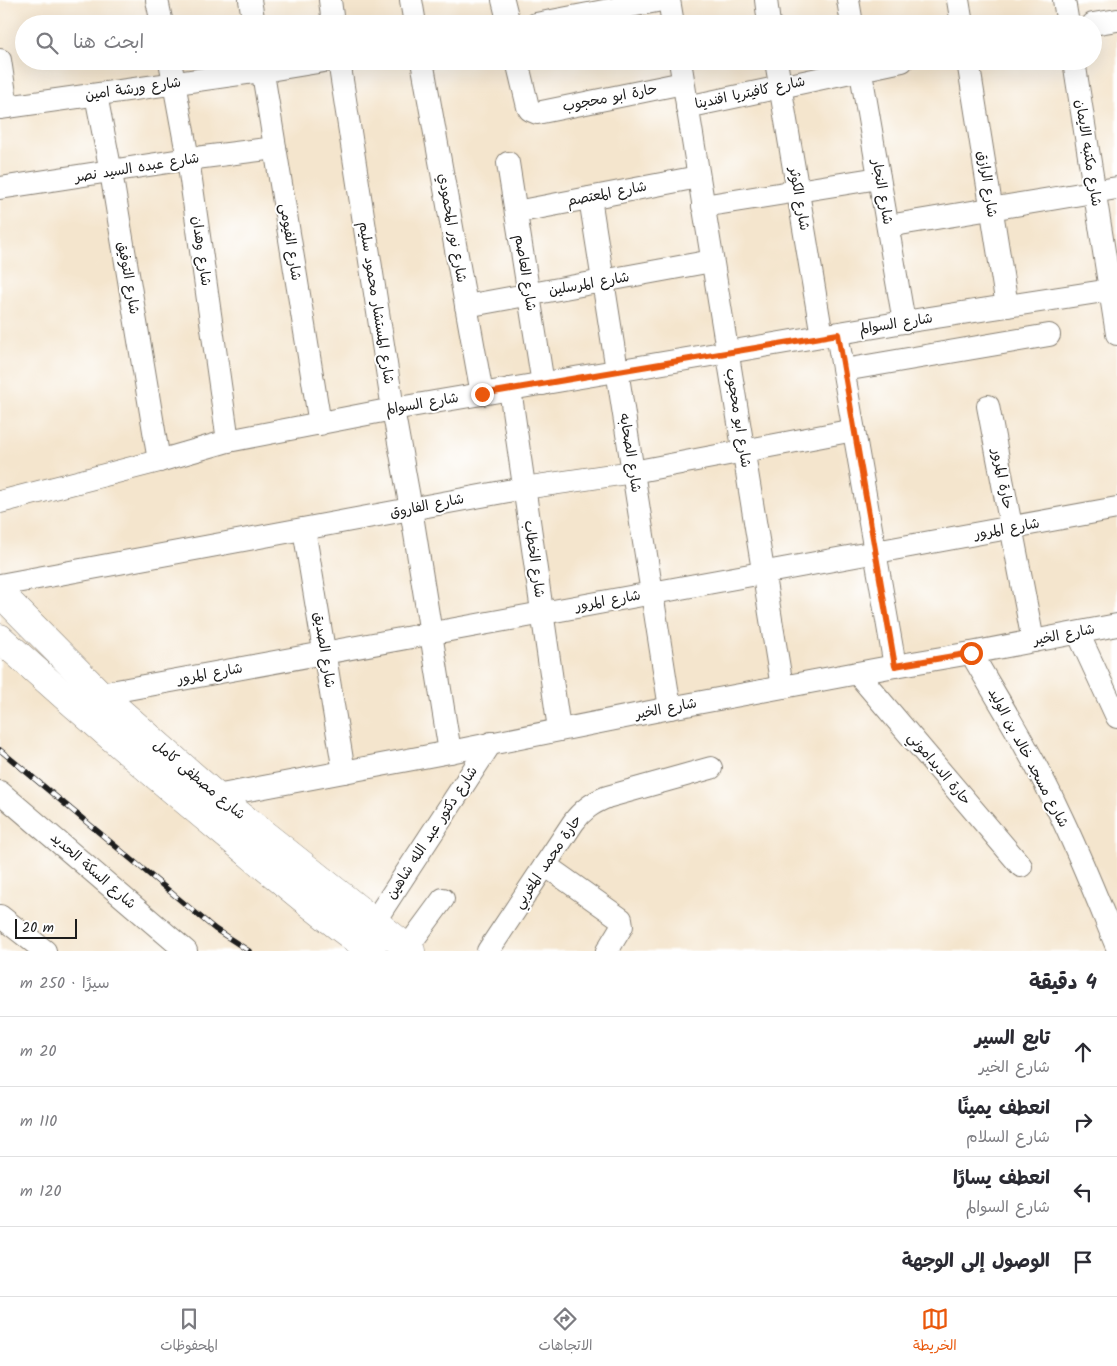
<!DOCTYPE html>
<html lang="ar">
<meta charset="utf-8">
<style>
:root{--surface:#fff;--page:#f7f7f7;--text:#2b2b33;--muted:#7c7c81;--line:#e1e1e2;--accent:#ea580c}
body{margin:0;font-family:Kalam,"Playpen Sans Arabic",sans-serif;background:var(--page);color:var(--text);direction:rtl}
.scale{position:absolute;left:15px;bottom:12px;width:62px;box-sizing:border-box;padding-left:5px;border:2px solid #1c1c1c;border-top:0;font-size:14px;line-height:18px;white-space:nowrap;color:#1c1c1c;-webkit-text-stroke:4px #fff;paint-order:stroke}
.stop{position:absolute;width:15px;height:15px;margin:-11px;border:4px solid #ea580c;border-radius:50%;background:#fff}
.stop.end{background:#ea580c;border-color:#fff;box-shadow:0 1px 5px #0008}
.list{margin:0;padding:0;list-style:none}
h2{display:flex;justify-content:space-between;align-items:center;height:65px;margin:0;padding:0 20px;font-size:21px}
h2 small{font-size:16px;font-weight:400;color:var(--muted)}
.list li{display:grid;grid-template-columns:32px 1fr auto;gap:15px;align-items:center;box-sizing:border-box;height:70px;padding:0 20px;border-top:1px solid var(--line)}
.list b{display:block;font-size:19px;white-space:nowrap}
.list p{margin:0;font-size:16px;white-space:nowrap;color:var(--muted)}
.list em{font-size:16px;font-style:normal;color:var(--muted)}
.icon{flex:none;width:28px;height:28px;fill:none;stroke:currentColor;stroke-width:2;stroke-linecap:round;stroke-linejoin:round}
.map{position:relative;flex:none;width:1117px;height:951px;overflow:hidden;direction:ltr}
.search{position:absolute;background:var(--surface);box-shadow:0 5px 20px #0002;left:15px;right:15px;top:15px;height:55px;display:flex;align-items:center;gap:12px;box-sizing:border-box;padding:0 18px;border-radius:28px;color:var(--muted);font-size:19px}
.sheet{height:345px;background:var(--surface)}
nav{display:flex;justify-content:space-around;align-items:center;box-sizing:border-box;height:70px;border-top:1px solid var(--line);background:var(--surface);font-size:14px;color:var(--muted)}
nav a{display:grid;justify-items:center;gap:2px}
nav .on{color:var(--accent)}
.map>svg:first-child{display:block}
.lines{fill:none;stroke-linecap:round;stroke-linejoin:round}
.minor-casing{stroke:#888074;stroke-width:24}
.primary-casing{stroke:#888074;stroke-width:29}
.minor{stroke:#fff;stroke-width:22}
.primary{stroke:#fff;stroke-width:28}
.rail-casing{stroke:#1c1c1c;stroke-width:5.5}
.rail{stroke:#fff;stroke-width:4;stroke-dasharray:11;stroke-linecap:butt}
.route{stroke:#ea580c;stroke-width:6}
.labels{text-anchor:middle;dominant-baseline:central;stroke-width:4;stroke-linejoin:round;paint-order:stroke}
.street-label{font-size:14px;fill:#1c1c1c;stroke:#fff}
</style>
<div class="map">
<svg width="1117" height="951" viewBox="0 0 1117 951">
<rect width="100%" height="100%" fill="#fff"/>
<filter id="ink" filterUnits="userSpaceOnUse"><feTurbulence type="fractalNoise" baseFrequency=".02" numOctaves="2"/><feDisplacementMap in="SourceGraphic" scale="10" xChannelSelector="R" yChannelSelector="G"/><feConvolveMatrix kernelMatrix="1 2 1 2 8 2 1 2 1" color-interpolation-filters="sRGB"/></filter>
<filter id="wash" filterUnits="userSpaceOnUse"><feTurbulence type="fractalNoise" baseFrequency=".0096" numOctaves="4" result="noise"/><feDisplacementMap in="SourceGraphic" scale="20" xChannelSelector="R" yChannelSelector="G"/><feGaussianBlur stdDeviation="1.12" result="paint"/><feColorMatrix in="noise" values="0 0 0 0 0 0 0 0 0 0 0 0 0 0 0 0 0 1.4 0 .05"/><feComposite in="paint" operator="in"/></filter>
<g filter="url(#wash)">
<rect width="100%" height="100%" fill="#f4e5cd"/>
</g>
<g filter="url(#ink)">
<g class="lines">
<defs>
<g id="minor">
<polyline points="157,0 162,24"/>
<polyline points="250,0 254,24"/>
<polyline points="330,0 333,24"/>
<polyline points="411,0 415,24"/>
<polyline points="503,0 509,24"/>
<polyline points="669,0 673,24"/>
<polyline points="766,0 769,24"/>
<polyline points="848,0 852,24"/>
<polyline points="958,0 962,24"/>
<polyline points="1064,0 1068,24"/>
<polyline points="536,24 662,0"/>
<polyline points="1093,24 1117,20"/>
<polyline points="0,60 7,107"/>
<polyline points="170,61 188,159 228,441"/>
<polyline points="261,61 320,424"/>
<polyline points="339,61 393,409 411,509 450,752"/>
<polyline points="422,61 482,394"/>
<polyline points="517,61 528,107 530,110 537,113 683,83"/>
<polyline points="680,61 782,687"/>
<polyline points="776,61 822,336"/>
<polyline points="859,61 904,322"/>
<polyline points="968,61 1007,306"/>
<polyline points="1074,61 1117,334"/>
<polyline points="96,95 111,172 159,461"/>
<polyline points="687,107 902,61"/>
<polyline points="0,108 262,71 324,61"/>
<polyline points="508,163 543,384"/>
<polyline points="0,188 188,159 275,148"/>
<polyline points="590,198 670,708"/>
<polyline points="703,206 879,178"/>
<polyline points="516,212 698,177"/>
<polyline points="888,226 1117,188"/>
<polyline points="466,306 712,261"/>
<polyline points="837,334 895,666"/>
<polyline points="844,370 1049,335"/>
<polyline points="510,389 559,729"/>
<polyline points="988,406 1033,641"/>
<polyline points="0,502 159,461 228,441 393,409 904,322 1117,289"/>
<polyline points="304,529 344,772"/>
<polyline points="0,585 524,488 633,472 854,430"/>
<polyline points="1078,633 1117,717"/>
<path d="M971 653C1001 705 1033 756 1058 810 1080 855 1098 901 1117 947"/>
<polyline points="857,673 1021,866"/>
<polyline points="100,694 1117,508"/>
<polyline points="0,792 186,951"/>
<polyline points="216,796 450,752 670,708 895,666 971,653 1117,625"/>
<polyline points="545,865 621,919 622,926 607,951"/>
<polyline points="0,916 45,951"/>
<polyline points="374,922 491,743"/>
<polyline points="407,948 443,899"/>
<path d="M488 951 573 823C582 810 592 803 607 797L711 768"/>
</g>
<g id="primary">
<polyline points="0,593 100,694 216,796 411,951"/>
<path d="M0 638C75 706 151 773 229 837 276 876 322 916 372 951"/>
</g>
</defs>
<!-- minor casing -->
<use href="#minor" class="minor-casing"/>
<!-- primary casing -->
<use href="#primary" class="primary-casing"/>
<!-- minor -->
<use href="#minor" class="minor"/>
<!-- primary -->
<use href="#primary" class="primary"/>
<defs>
<polyline id="rail" points="0,750 215,929 249,951"/>
</defs>
<!-- rail casing -->
<use href="#rail" class="rail-casing"/>
<!-- rail -->
<use href="#rail" class="rail"/>
</g>
</g>
<g class="lines" filter="url(#ink)">
<!-- route -->
<polyline class="route" points="482,394 838,334 895,666 971,653"/>
</g>
<g class="labels">
<!-- street labels -->
<g class="street-label">
<text transform="translate(133 89) rotate(-8)">شارع ورشة امين</text>
<text transform="translate(750 93) rotate(-12)">شارع كافيتريا افندينا</text>
<text transform="translate(610 98) rotate(-11)">حارة ابو محجوب</text>
<text transform="translate(1088 153) rotate(81)">شارع مكتبه الايمان</text>
<text transform="translate(137 168) rotate(-9)">شارع عبده السيد نصر</text>
<text transform="translate(987 184) rotate(81)">شارع الرازق</text>
<text transform="translate(882 192) rotate(80)">شارع النجار</text>
<text transform="translate(607 194) rotate(-11)">شارع المعتصم</text>
<text transform="translate(799 199) rotate(80)">شارع الكوثر</text>
<text transform="translate(452 228) rotate(80)">شارع نور المحمودي</text>
<text transform="translate(290 242) rotate(81)">شارع الفيومى</text>
<text transform="translate(201 251) rotate(82)">شارع وهدان</text>
<text transform="translate(525 273) rotate(81)">شارع العاصم</text>
<text transform="translate(128 278) rotate(80)">شارع التوفيق</text>
<text transform="translate(589 284) rotate(-10)">شارع المرسلين</text>
<text transform="translate(376 303) rotate(81)">شارع المستشار محمود سليم</text>
<text transform="translate(896 324) rotate(-9)">شارع السوالم</text>
<text transform="translate(422 404) rotate(-10)">شارع السوالم</text>
<text transform="translate(738 418) rotate(81)">شارع ابو محجوب</text>
<text transform="translate(630 453) rotate(81)">شارع الصحابه</text>
<text transform="translate(1002 479) rotate(79)">حارة المرور</text>
<text transform="translate(427 506) rotate(-11)">شارع الفاروق</text>
<text transform="translate(1007 529) rotate(-10)">شارع المرور</text>
<text transform="translate(534 559) rotate(82)">شارع الخطاب</text>
<text transform="translate(608 601) rotate(-10)">شارع المرور</text>
<text transform="translate(1064 635) rotate(-11)">شارع الخير</text>
<text transform="translate(324 650) rotate(81)">شارع الصديق</text>
<text transform="translate(210 674) rotate(-10)">شارع المرور</text>
<text transform="translate(666 709) rotate(-11)">شارع الخير</text>
<text transform="translate(1028 758) rotate(62)">شارع مسجد خالد بن الوليد</text>
<text transform="translate(939 769) rotate(50)">حارة الديداموني</text>
<text transform="translate(199 780) rotate(40)">شارع مصطفى كامل</text>
<text transform="translate(432 833) rotate(-57)">شارع دكتور عبد الله شاهين</text>
<text transform="translate(548 862) rotate(-56)">حارة محمد المغربي</text>
<text transform="translate(93 871) rotate(41)">شارع السكة الحديد</text>
</g>
</g>
</svg>
<div class="scale">20 m</div>
<div class="stop" style="left:971px;top:653px"></div>
<div class="stop end" style="left:482px;top:394px"></div>
<div class="search"><svg class="icon" aria-label="search" viewBox="0 0 24 24"><circle cx="10" cy="10" r="6"/><path d="M15 15l6 6"/></svg>ابحث هنا</div>
</div>
<section class="sheet">
<h2>4 دقيقة<small>سيرًا · 250 m</small></h2>
<ul class="list">
<li><svg class="icon" aria-label="ahead" viewBox="0 0 24 24"><path d="M12 20V5M6 11l6-6 6 6"/></svg><div><b>تابع السير</b><p>شارع الخير</p></div><em>20 m</em></li>
<li><svg class="icon" aria-label="right" viewBox="0 0 24 24"><path d="M7 20v-9h11M14 6l5 5-5 5"/></svg><div><b>انعطف يمينًا</b><p>شارع السلام</p></div><em>110 m</em></li>
<li><svg class="icon" aria-label="left" viewBox="0 0 24 24"><path d="M17 20v-9H6M10 6l-5 5 5 5"/></svg><div><b>انعطف يسارًا</b><p>شارع السوالم</p></div><em>120 m</em></li>
<li><svg class="icon" aria-label="arrive" viewBox="0 0 24 24"><path d="M6 21V4h12l-3 4 3 4H6"/></svg><div><b>الوصول إلى الوجهة</b></div></li>
</ul>
</section>
<nav>
<a class="on"><svg class="icon" aria-label="map" viewBox="0 0 24 24"><path d="M3 6l6-2 6 2 6-2v14l-6 2-6-2-6 2zM9 4v14M15 6v14"/></svg>الخريطة</a>
<a><svg class="icon" aria-label="directions" viewBox="0 0 24 24"><path d="M12 3l9 9-9 9-9-9zM9 14v-3h6M13 9l2 2-2 2"/></svg>الاتجاهات</a>
<a><svg class="icon" aria-label="saved" viewBox="0 0 24 24"><path d="M7 4h10v16l-5-4-5 4z"/></svg>المحفوظات</a>
</nav>
